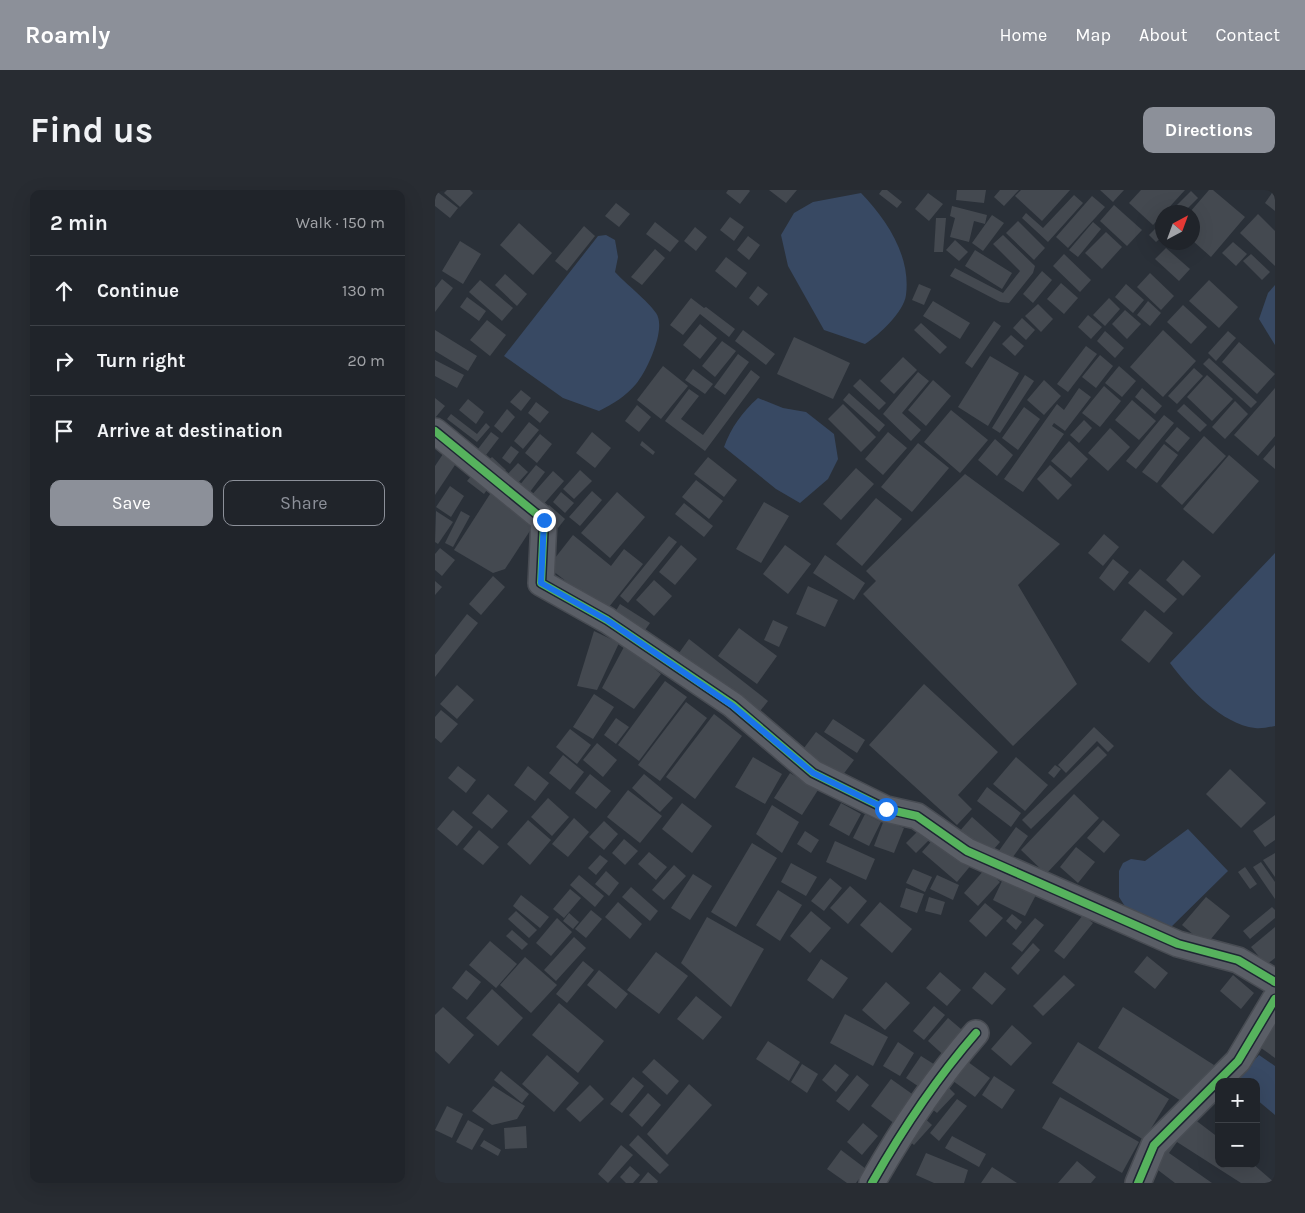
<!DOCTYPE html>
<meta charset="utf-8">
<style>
:root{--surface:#20242a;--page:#282c32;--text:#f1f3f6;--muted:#a2a4a8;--line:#3d4147;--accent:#8c9099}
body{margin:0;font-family:Karla,sans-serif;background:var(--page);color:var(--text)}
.controls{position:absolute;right:15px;bottom:15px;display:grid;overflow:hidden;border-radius:10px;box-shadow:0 5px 20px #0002}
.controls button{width:45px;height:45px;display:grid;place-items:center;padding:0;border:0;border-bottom:1px solid var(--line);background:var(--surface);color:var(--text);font:25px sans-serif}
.compass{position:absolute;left:720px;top:15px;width:45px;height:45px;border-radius:50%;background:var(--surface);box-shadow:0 5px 20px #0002;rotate:41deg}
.stop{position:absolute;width:15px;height:15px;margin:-11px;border:4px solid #1a73e8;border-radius:50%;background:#fff}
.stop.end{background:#1a73e8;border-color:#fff;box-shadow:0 1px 5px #0008}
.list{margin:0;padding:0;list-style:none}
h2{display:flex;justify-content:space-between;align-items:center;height:65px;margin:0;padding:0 20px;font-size:21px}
h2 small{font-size:16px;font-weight:400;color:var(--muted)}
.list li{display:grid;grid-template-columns:32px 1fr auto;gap:15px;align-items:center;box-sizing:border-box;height:70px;padding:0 20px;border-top:1px solid var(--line)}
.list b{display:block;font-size:19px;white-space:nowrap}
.list em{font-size:16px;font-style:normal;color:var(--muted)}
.actions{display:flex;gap:10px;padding:15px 20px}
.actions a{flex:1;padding:11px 0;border:1px solid var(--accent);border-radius:10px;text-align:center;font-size:18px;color:var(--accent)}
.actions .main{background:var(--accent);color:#fff}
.icon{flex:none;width:28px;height:28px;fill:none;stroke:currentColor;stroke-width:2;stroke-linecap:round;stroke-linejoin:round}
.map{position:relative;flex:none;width:840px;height:993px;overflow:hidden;border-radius:10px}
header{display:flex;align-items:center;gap:30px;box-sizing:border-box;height:70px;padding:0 25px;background:var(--accent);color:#fff}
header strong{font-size:24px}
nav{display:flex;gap:28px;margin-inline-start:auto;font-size:18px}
.intro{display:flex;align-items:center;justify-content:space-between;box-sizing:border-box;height:120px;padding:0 30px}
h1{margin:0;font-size:35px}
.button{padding:12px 22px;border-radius:10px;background:var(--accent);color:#fff;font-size:18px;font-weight:700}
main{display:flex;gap:30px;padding:0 30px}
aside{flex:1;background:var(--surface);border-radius:10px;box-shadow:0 5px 20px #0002}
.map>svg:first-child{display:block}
.water{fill:#384963}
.building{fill:#444950}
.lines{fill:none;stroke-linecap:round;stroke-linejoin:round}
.street-casing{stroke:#484c53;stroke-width:28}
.street{stroke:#5a5e66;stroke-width:25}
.cycleway-casing{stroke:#1d2633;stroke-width:11}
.cycleway{stroke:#56b35d;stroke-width:8}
.route{stroke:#1a73e8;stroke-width:6}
</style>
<header>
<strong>Roamly</strong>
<nav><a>Home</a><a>Map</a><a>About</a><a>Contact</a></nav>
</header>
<div class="intro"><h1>Find us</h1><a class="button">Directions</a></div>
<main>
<aside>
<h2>2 min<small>Walk · 150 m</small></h2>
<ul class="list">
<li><svg class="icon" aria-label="ahead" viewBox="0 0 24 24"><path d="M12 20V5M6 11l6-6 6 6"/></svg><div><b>Continue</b></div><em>130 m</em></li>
<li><svg class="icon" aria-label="right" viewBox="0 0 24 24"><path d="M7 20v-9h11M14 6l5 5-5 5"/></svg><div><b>Turn right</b></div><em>20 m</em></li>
<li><svg class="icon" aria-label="arrive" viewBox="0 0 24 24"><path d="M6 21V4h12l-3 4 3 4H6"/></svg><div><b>Arrive at destination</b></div></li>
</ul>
<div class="actions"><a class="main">Save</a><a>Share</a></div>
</aside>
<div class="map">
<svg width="840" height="993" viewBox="0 0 840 993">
<rect width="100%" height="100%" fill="#2a3038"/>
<!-- water -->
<g class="water">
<path d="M426 3C452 30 476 66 471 105 469 122 444 145 430 154L389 140 353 76 346 45 359 23 378 12Z"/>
<path d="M171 45 180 50 183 67 180 82C191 94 213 111 221 123 232 138 212 181 201 194 191 206 178 214 164 221L128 208 69 166 163 46Z"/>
<polygon points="840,95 840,155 824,129 833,103"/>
<path d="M323 208 348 218 371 222 399 244 403 269 393 289 365 313 341 299 289 257C296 238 307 222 323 208Z"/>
<path d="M840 363V536C834 537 826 539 820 538 787 534 754 499 735 473Z"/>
<polygon points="753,639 793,681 732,741 693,721 684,707 684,681 688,673 696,669 710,671"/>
<polygon points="824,865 840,876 840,925 821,909 821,892 801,890"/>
</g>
<!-- building -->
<g class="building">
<polygon points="0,0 23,18 15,28 0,16"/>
<polygon points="12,0 35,0 38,3 25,17 9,3"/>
<polygon points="293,0 314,0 315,1 305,14 291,3"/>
<polygon points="334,0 362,0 351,13"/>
<polygon points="447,0 452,0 467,12 462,18 444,4"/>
<polygon points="522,0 551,0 549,13 521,10"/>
<polygon points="565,0 584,0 569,16 559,7"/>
<polygon points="586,0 635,0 607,31 580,6"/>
<polygon points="665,0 689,0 678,12"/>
<polygon points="706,0 750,0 718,35 694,13"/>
<polygon points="774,0 778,0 810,27 776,67 758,51 758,22 755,22"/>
<polygon points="839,0 840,0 840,21 830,13"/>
<polygon points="756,1 763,8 749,22 735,22"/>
<polygon points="493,3 508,14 494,31 480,19"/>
<polygon points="639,5 648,13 613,52 587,28 591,23 608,38"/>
<polygon points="657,6 670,17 633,58 621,47"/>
<polygon points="181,13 195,24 184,37 170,26"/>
<polygon points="679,15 707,40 692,56 665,31"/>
<polygon points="517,16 552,25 550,34 539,31 534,52 515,47 520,28 515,26"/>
<polygon points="823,24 840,41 840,76 805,43"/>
<polygon points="557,25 569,33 548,61 537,53"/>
<polygon points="295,27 309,37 299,51 285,40"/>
<polygon points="501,28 511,28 508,62 499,62"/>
<polygon points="583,31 610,58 599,70 571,43"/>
<polygon points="728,31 728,46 721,52 714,45"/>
<polygon points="220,32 244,51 235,62 211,44"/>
<polygon points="658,32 666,39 643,67 634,60"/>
<polygon points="84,33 117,63 98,85 65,55"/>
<polygon points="149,36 160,46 132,81 120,71"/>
<polygon points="260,37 272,47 261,61 249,51"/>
<polygon points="671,42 687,57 667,79 650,63"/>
<polygon points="568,45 600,76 598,83 574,113 565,112 515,86 520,78 568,103 585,81 558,54"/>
<polygon points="313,46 325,55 314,70 302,60"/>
<polygon points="520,50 533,62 524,71 511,60"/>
<polygon points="25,51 46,64 28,94 7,81"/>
<polygon points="798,52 812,64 801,76 787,63"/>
<polygon points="731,58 755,79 744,91 720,69"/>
<polygon points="220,59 230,68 207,95 196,87"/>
<polygon points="540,60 577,83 567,99 530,76"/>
<polygon points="629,64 656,90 645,102 618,76"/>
<polygon points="816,64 835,82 827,90 808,71"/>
<polygon points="291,67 312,83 301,98 280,81"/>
<polygon points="607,81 617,90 598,113 588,104"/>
<polygon points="715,83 739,106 726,120 702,97"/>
<polygon points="70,84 92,104 82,116 60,95"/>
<polygon points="7,89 18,98 0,122 0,98"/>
<polygon points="45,90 78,118 67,131 34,102"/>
<polygon points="774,90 803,117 784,138 754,111"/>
<polygon points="626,93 643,108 629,124 612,109"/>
<polygon points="484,94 496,99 489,115 477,110"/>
<polygon points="691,94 709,110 698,123 680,107"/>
<polygon points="323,96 333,104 323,116 314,108"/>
<polygon points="32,107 51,121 44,131 25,117"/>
<polygon points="256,108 269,118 271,117 300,139 294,147 265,124 248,145 235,135"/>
<polygon points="674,108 685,119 670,136 658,125"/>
<polygon points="498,111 535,133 525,149 488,126"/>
<polygon points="713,111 726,123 715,136 702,125"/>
<polygon points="603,114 618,129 606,142 590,126"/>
<polygon points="748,115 772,137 756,154 732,132"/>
<polygon points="690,120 706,134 692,149 677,134"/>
<polygon points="653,125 667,137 656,149 643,137"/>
<polygon points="587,128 600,140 591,150 578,138"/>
<polygon points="52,130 71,145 55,166 35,150"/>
<polygon points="559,131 566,136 537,178 530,173"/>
<polygon points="486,133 512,157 505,164 479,140"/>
<polygon points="265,134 282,148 265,169 248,155"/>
<polygon points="0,140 42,166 33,181 0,161"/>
<polygon points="308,140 340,164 331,175 300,151"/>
<polygon points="728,140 761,171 728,207 695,177"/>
<polygon points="670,141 689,158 680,168 662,151"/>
<polygon points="793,141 801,148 781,171 773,163"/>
<polygon points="576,145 589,156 580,166 567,154"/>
<polygon points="359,147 415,173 398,209 342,184"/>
<polygon points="287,151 301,161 280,187 267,176"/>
<polygon points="804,152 840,184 822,204 787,172"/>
<polygon points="651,156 662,164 633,202 622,194"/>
<polygon points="303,164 314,172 290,205 279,197"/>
<polygon points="665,165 678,176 661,198 647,187"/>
<polygon points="555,166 584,183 553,236 523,217"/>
<polygon points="468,167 482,180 459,204 445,191"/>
<polygon points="774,168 822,212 816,218 768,174"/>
<polygon points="0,170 29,185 22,198 0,186"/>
<polygon points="228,176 253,196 226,229 202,210"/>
<polygon points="684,176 701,191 687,207 670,193"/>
<polygon points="759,178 768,186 742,214 733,206"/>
<polygon points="258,179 278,194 270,204 250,190"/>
<polygon points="316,180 325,187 270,261 230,231 254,199 264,206 246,229 268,245"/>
<polygon points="483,182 494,191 467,223 486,240 476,251 448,224"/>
<polygon points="590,185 599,191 565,243 557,238"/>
<polygon points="772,185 798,209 777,231 752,207"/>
<polygon points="425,189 451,213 444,220 418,196"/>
<polygon points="498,190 516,206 491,236 473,220"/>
<polygon points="609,190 626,206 609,225 592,210"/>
<polygon points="669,196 686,211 665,237 647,223"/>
<polygon points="644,198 656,207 630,241 619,233 617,236 629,244 588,302 569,289 622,214 629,220"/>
<polygon points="707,198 727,216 720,224 700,207"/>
<polygon points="840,198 840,246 823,266 799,245"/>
<polygon points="86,200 96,208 86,221 75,212"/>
<polygon points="414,203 450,235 444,242 408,210"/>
<polygon points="0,208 10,216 0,228"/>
<polygon points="33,209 49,222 41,234 24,220"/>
<polygon points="697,210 721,231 704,250 680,230"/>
<polygon points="800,211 813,224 790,249 777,237"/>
<polygon points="101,212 114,222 105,233 93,223"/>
<polygon points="408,214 441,247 426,262 393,229"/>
<polygon points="749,214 772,235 765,242 742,221"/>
<polygon points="202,215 216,227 204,242 190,231"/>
<polygon points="589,217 605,229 583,260 567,248"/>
<polygon points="72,219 80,227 67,243 59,236"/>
<polygon points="516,220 553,250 525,283 489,252"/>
<polygon points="16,224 42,244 51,233 55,237 42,252 12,229"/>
<polygon points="729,225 739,233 701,279 691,271"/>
<polygon points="649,230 657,238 644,253 635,245"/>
<polygon points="94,232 104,240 88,259 79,251"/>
<polygon points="742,237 755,248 743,262 730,251"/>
<polygon points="675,238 695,257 673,281 653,263"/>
<polygon points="56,242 64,248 51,265 43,259"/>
<polygon points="157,242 176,258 160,278 141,263"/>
<polygon points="453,242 472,258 448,285 430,269"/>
<polygon points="105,244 117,254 102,273 90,263"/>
<polygon points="769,246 791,266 747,315 726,296"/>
<polygon points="560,249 578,265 562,286 543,270"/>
<polygon points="207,251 220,262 218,265 205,255"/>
<polygon points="634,251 653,269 636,288 616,271"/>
<polygon points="483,253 514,278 477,322 446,297"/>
<polygon points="729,254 743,265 722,293 707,282"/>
<polygon points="840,255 840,279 828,269"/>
<polygon points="76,256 84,262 75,274 67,268"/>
<polygon points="8,264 22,272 0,305 0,276"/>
<polygon points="794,265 824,291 778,344 748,319"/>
<polygon points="57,267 71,280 62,289 48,276"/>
<polygon points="273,267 302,290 289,307 259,284"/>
<polygon points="83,273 93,282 81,295 71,286"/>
<polygon points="101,275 110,282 94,303 84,296"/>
<polygon points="615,275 637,295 623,310 602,289"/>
<polygon points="421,278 439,294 406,330 388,314"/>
<polygon points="145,280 157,291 139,309 128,299"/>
<polygon points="118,281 129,291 107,316 95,307"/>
<polygon points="38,284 54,297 49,304 32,291"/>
<polygon points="530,284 625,354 583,395 642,494 578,556 428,404 441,391 431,381"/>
<polygon points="261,290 288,311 274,329 247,307"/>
<polygon points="15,296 29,306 16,327 1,317"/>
<polygon points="57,301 102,330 70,379 58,383 19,360"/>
<polygon points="157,301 167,310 145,336 134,327"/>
<polygon points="126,302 139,313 130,323 118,312"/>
<polygon points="182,302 210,327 175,368 146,343"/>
<polygon points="441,308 467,329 427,376 401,354"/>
<polygon points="329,312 354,326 326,373 301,359"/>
<polygon points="249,313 278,336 269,347 240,324"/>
<polygon points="114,315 130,329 123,338 107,323"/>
<polygon points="1,321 18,332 3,354 0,352"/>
<polygon points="26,321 35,326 18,357 10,353"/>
<polygon points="669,344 684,357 668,376 653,363"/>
<polygon points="138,345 176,376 189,359 208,374 170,422 113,377"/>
<polygon points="234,346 242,352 193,413 185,406"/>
<polygon points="246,355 262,369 240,395 224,382"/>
<polygon points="350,355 376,374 353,404 328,384"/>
<polygon points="5,358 20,370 7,386 0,380 0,364"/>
<polygon points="390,365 430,393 419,410 378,383"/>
<polygon points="678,369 694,382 679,401 664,388"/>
<polygon points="748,370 766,386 748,406 731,390"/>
<polygon points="705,379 742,409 729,423 693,393"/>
<polygon points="58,386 70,397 46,425 34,414"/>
<polygon points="219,390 237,406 219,426 201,410"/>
<polygon points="0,391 7,397 0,405"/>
<polygon points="373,396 403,410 390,437 361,424"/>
<polygon points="185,414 215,433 208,443 179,424"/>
<polygon points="710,420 738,443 714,473 686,450"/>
<polygon points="32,424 43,433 0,487 0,465"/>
<polygon points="338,430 353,437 344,457 329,450"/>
<polygon points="304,438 342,466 322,494 283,466"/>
<polygon points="159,441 184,453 162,500 142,496"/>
<polygon points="254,449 333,511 322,525 244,463"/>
<polygon points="190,455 226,484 199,519 167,498"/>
<polygon points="230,491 252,507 204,571 183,555"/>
<polygon points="489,494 563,562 523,605 537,619 522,635 434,555"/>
<polygon points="22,495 39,510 22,529 5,514"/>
<polygon points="159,504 179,517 158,549 138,537"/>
<polygon points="251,512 272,528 225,591 203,575"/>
<polygon points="6,520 23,534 6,553 0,548 0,527"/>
<polygon points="279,524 307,546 260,609 231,587"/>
<polygon points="181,528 194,537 181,554 169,545"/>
<polygon points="398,529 430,550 422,563 389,542"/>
<polygon points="659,537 679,556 673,562 662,551 631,583 623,575"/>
<polygon points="135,539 156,555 142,574 121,557"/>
<polygon points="381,542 419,570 404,590 366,562"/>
<polygon points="162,553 182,570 168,587 148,570"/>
<polygon points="663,556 672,565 596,639 587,630"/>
<polygon points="128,565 149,582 135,600 114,583"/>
<polygon points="318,567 347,584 330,614 300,597"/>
<polygon points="581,567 613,595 590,621 558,594"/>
<polygon points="620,575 626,579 619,588 613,583"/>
<polygon points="23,576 41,590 31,603 13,588"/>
<polygon points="93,576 114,593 100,611 79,595"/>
<polygon points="795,579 831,613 806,638 771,604"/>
<polygon points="355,583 383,600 367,625 339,608"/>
<polygon points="155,584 176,601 161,619 140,603"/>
<polygon points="209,584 238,608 225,622 197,598"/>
<polygon points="552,597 586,623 576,637 542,611"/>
<polygon points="193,600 227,626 205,653 172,627"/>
<polygon points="53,604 73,621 57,639 37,623"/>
<polygon points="639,604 664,628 611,684 586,660"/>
<polygon points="113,608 134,627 117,646 96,627"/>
<polygon points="247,613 277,636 257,663 227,639"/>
<polygon points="406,613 426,624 414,646 394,635"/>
<polygon points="337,615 364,632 347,663 321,644"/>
<polygon points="18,620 38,637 22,656 2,639"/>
<polygon points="430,624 446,632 434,656 418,648"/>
<polygon points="840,625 840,650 830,657 818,641"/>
<polygon points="537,627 565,652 553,666 524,642"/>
<polygon points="139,628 154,642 133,667 117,654"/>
<polygon points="93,630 116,650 95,675 72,654"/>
<polygon points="449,630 469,638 459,663 439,656"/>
<polygon points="668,630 685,645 669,663 652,648"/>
<polygon points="169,631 183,644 169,660 154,647"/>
<polygon points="488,636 498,646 481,663 471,653"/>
<polygon points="581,637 593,646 575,671 563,662"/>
<polygon points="44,640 64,657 48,675 28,659"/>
<polygon points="370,641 384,650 376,663 362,654"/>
<polygon points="502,645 537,674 522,692 487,662"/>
<polygon points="189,649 203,661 190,675 177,663"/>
<polygon points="400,651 440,669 431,690 391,672"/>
<polygon points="317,653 342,668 301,737 276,722"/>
<polygon points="641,657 660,672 643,693 625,677"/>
<polygon points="214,662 232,677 221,690 203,674"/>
<polygon points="840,663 840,687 828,670"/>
<polygon points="165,665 173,671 161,685 153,678"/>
<polygon points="826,672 840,692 840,709 818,677"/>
<polygon points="356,673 382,687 371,706 346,692"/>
<polygon points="239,675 251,686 229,710 217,700"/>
<polygon points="810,677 822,694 815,699 803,682"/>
<polygon points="478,679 497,687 490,702 471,693"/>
<polygon points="550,679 565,692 543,716 529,703"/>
<polygon points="171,681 184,693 174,706 160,694"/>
<polygon points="258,684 277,696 255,730 236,718"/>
<polygon points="144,685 169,706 160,717 135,695"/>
<polygon points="502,685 524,695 518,710 495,699"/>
<polygon points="569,687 602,703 590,726 558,710"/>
<polygon points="395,688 407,698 389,721 376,711"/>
<polygon points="415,696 432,711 413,734 395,718"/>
<polygon points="196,697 223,721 215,731 187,707"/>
<polygon points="471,698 489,704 482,723 465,717"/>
<polygon points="135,699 146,708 129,728 118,719"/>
<polygon points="343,700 367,715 345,751 321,735"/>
<polygon points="86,705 114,727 105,738 78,716"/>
<polygon points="494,707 510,712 506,725 490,721"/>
<polygon points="771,707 795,726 771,755 747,735"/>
<polygon points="183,712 207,734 195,749 170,727"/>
<polygon points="445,712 477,739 457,763 425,735"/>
<polygon points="550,713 568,728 551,747 534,731"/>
<polygon points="837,717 840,720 840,728 815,749 808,741"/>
<polygon points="156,720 167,729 151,748 140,739"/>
<polygon points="81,721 102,740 94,748 73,729"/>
<polygon points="376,721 396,738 375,763 355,746"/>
<polygon points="134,723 144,732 138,739 128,731"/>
<polygon points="577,724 587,732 581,740 571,731"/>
<polygon points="648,725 658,733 629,769 619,761"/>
<polygon points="272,727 329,759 296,817 246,773"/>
<polygon points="122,728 137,742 116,766 101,753"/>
<polygon points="600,728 609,735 587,762 577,754"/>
<polygon points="840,737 840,768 831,775 816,757"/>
<polygon points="77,740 93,754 87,760 71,746"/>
<polygon points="139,747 151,758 121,791 109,780"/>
<polygon points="55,751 82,774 61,798 34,775"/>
<polygon points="598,753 605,760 583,785 576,778"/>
<polygon points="221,762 253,786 224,824 192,800"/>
<polygon points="712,766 733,783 720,799 699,782"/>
<polygon points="90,767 122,795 96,823 65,795"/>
<polygon points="386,769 413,788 398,809 372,790"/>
<polygon points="148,771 159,780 132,813 121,804"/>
<polygon points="31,780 46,792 32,810 17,798"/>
<polygon points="164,780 193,804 181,819 152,795"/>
<polygon points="505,782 526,800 512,816 491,798"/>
<polygon points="550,782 571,799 557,815 537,798"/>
<polygon points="629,785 640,795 608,826 598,816"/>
<polygon points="798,785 819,803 806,819 785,801"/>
<polygon points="451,792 475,813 450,840 427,820"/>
<polygon points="57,799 88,828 63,856 31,828"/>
<polygon points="261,806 287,827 268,850 242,829"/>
<polygon points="124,813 169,851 143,883 97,845"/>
<polygon points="499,816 510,825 489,850 478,841"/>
<polygon points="8,817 39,845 14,874 0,861 0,825"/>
<polygon points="688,817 779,875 754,916 663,858"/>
<polygon points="410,824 453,847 438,876 395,853"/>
<polygon points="840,825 840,868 819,853"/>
<polygon points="513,828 533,845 513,869 493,851"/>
<polygon points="577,835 597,853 576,876 556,859"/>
<polygon points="333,851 365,872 354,891 321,869"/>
<polygon points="463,852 479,863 465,886 448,876"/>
<polygon points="643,852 734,909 709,950 617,893"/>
<polygon points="112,865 144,893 119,922 87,894"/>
<polygon points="486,866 505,878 490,901 471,888"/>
<polygon points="219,869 244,891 232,905 207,882"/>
<polygon points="529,869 555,888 540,907 514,888"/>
<polygon points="367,874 383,884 372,903 356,892"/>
<polygon points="400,874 414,885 401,902 387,890"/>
<polygon points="66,881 94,904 87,913 59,890"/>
<polygon points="422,885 434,895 414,921 401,911"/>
<polygon points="559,886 580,900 567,919 547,905"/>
<polygon points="198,887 209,896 187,923 175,914"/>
<polygon points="456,889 480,906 460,934 436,916"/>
<polygon points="254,894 277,915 232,965 212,944"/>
<polygon points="155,895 169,909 145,932 131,919"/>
<polygon points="511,895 520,904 502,923 492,915"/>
<polygon points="58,896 90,916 82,929 57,935 37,921"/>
<polygon points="213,903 226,915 207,937 194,925"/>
<polygon points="625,907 704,952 687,983 607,938"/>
<polygon points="522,909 532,916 504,951 495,943"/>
<polygon points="12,916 28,924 17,948 0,940"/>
<polygon points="742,916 784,948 784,974 818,974 840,993 806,993 742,952 734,963 777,993 740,993 702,964"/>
<polygon points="486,925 497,935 479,955 468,946"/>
<polygon points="33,930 49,939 37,960 21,952"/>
<polygon points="428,933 443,946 427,965 412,952"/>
<polygon points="91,936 92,958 70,959 69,938"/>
<polygon points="203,945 234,975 225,984 194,955"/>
<polygon points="517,946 551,964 544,977 510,958"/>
<polygon points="49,950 66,960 63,966 45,956"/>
<polygon points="186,955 198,965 173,993 163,984"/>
<polygon points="406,960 431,979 421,993 412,993 392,979"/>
<polygon points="491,963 533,980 529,993 499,993 481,985"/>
<polygon points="642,971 661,987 656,993 623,993"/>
<polygon points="195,976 205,985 198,993 191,993 185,987"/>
<polygon points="557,977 582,993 546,993"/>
<polygon points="213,982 223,991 222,993 204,993"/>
</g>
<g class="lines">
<defs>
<g id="street">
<polyline points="0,241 109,330 106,393 172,430 298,515 378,583 451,619 482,626 532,661 743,754 803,770 840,792"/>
<path d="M437 993C467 940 501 889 541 843"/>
<polyline points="703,993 719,955 803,871 840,809"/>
</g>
</defs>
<!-- street casing -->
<use href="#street" class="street-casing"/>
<!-- street -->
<use href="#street" class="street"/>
<defs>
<g id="cycleway">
<polyline points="0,241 109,330 106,393 172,430 298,515 378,583 451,619 482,626 532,661 743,754 803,770 840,792"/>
<path d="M437 993C467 940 501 889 541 843"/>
<polyline points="703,993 719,955 803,871 840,809"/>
</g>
</defs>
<!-- cycleway casing -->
<use href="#cycleway" class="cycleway-casing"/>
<!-- cycleway -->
<use href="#cycleway" class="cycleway"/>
</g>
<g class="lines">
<!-- route -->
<polyline class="route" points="109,330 106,393 172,430 298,516 378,583 451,619"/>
</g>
</svg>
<div class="controls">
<button>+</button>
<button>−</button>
</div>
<svg class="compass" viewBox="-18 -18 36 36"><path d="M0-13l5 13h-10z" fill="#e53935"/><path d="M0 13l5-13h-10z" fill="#a2a4a8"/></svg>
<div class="stop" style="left:451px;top:619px"></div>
<div class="stop end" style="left:109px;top:330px"></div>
</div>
</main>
